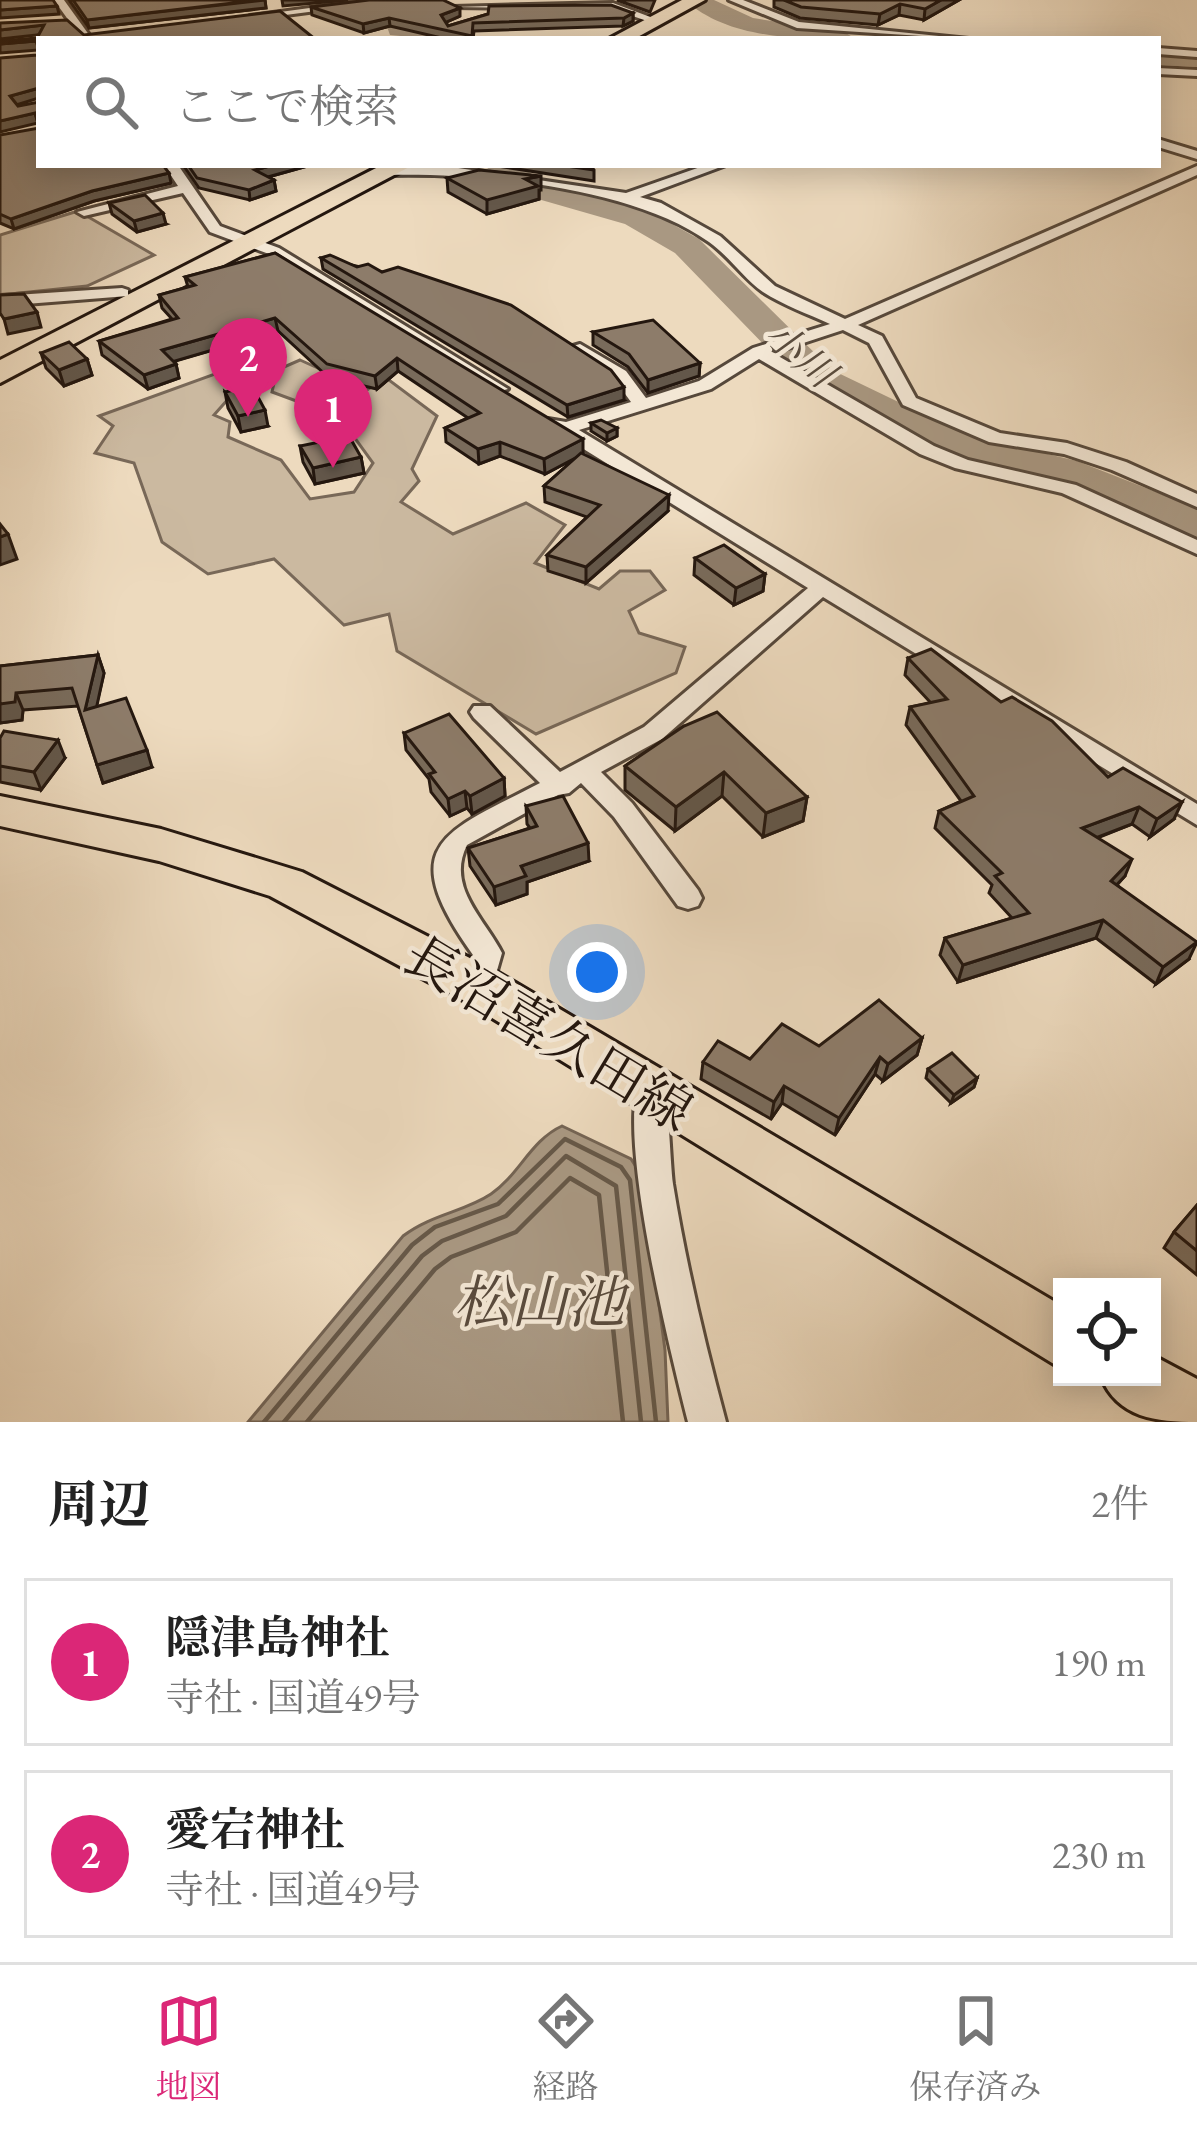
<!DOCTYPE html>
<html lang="ja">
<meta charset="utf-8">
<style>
:root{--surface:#fff;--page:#f6f6f6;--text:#222;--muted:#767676;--line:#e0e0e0;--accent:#db2777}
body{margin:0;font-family:"EB Garamond","Noto Serif JP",serif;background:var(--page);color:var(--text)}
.controls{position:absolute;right:36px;bottom:36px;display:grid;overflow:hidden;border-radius:0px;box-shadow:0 6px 30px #0003}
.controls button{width:108px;height:108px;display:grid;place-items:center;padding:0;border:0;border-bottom:3px solid var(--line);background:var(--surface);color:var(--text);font:60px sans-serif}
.you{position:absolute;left:597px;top:972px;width:42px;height:42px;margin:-30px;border:9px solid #fff;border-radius:50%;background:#1a73e8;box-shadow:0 0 0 18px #1a73e833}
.badge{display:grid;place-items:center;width:78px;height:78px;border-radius:50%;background:var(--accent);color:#fff;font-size:39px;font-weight:700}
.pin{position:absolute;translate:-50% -99px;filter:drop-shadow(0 3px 6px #0008)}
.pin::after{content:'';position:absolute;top:63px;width:42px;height:36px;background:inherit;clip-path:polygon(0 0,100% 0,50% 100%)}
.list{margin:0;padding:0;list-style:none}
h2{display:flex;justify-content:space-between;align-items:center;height:156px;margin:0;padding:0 48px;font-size:51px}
h2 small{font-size:39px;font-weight:400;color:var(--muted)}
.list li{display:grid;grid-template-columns:78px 1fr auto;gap:36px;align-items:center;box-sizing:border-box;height:168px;margin:0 24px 24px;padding:0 24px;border:3px solid var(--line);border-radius:0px}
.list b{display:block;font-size:45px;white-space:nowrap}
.list p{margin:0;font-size:39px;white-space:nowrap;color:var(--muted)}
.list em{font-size:39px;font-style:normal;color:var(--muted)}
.icon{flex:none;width:66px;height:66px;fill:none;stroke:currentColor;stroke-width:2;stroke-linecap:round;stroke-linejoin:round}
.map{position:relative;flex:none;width:1197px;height:1422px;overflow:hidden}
.search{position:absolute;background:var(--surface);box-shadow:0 6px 30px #0003;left:36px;right:36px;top:36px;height:132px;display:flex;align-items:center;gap:30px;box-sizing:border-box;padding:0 42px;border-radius:0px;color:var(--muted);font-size:45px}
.sheet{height:540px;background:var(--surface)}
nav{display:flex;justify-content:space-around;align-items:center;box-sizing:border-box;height:168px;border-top:3px solid var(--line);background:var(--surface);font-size:33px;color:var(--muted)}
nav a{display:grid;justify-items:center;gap:6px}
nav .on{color:var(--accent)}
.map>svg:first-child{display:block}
.green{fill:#cbb9a0;stroke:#786858;stroke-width:3}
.water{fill:#a99882;stroke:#746454;stroke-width:3}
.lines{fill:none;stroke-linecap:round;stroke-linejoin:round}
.shore{stroke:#665848;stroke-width:4.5}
.river{fill:#a99882;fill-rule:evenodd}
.street-casing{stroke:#56483b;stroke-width:6}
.primary-casing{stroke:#24170f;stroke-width:6}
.highway-casing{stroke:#24170f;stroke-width:6}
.street{fill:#f3e7d5;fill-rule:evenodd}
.primary{fill:#eddabe;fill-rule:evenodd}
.highway{fill:#eddabe;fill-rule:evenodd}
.wall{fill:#796b5b;stroke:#24170f;stroke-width:3}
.shaded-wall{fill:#63574a;stroke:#24170f;stroke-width:3}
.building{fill:#8d7c6a;stroke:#24170f;stroke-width:3}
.labels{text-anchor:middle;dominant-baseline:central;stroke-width:9;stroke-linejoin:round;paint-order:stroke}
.far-water-label{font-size:39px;font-style:italic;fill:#594b3d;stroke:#f3e7d5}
.near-street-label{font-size:54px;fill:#24170f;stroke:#f3e7d5}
.near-water-label{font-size:57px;font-style:italic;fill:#594b3d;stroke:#f3e7d5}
</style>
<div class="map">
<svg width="1197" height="1422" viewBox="0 0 1197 1422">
<rect width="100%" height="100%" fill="#eddabe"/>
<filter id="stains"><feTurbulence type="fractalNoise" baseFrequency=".00167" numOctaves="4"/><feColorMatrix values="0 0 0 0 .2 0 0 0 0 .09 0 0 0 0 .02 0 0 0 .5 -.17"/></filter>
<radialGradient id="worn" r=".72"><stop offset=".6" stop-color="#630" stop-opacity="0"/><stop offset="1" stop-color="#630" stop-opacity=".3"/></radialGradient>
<!-- green -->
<g class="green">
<polygon points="78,211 154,255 87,286 0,295 0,235"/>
<polygon points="300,360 367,390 385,377 437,416 412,469 419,481 401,502 453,534 526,503 565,525 535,563 599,589 620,571 650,571 665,590 629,611 639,633 685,647 676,673 536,734 397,651 389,614 344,625 274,559 208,574 162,542 134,463 95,453 113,426 99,416 223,371 245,380 214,415 230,422 228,437 281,460 310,499 354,492 373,463 354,437 359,416 326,412 272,392 277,370"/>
</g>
<!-- water -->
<path class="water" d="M562 1126 631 1159 642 1176 665 1350 668 1422H248L403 1236C432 1214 464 1212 491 1194 519 1175 531 1140 562 1126Z"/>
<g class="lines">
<!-- shore -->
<g class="shore">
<polyline points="264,1422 412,1245 435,1227 498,1204 565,1139 621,1167 630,1180 656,1422"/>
<polyline points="284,1422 422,1256 442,1241 506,1216 566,1156 616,1186 641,1422"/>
<polyline points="307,1422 435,1269 451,1257 516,1232 570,1178 599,1195 623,1422"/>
</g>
<!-- river -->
<g class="river">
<polygon points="386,0 408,0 403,10 408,26 433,39 390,35 381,10"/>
<path d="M685 0H714L753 18 844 32 856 39C800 39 729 40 685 0Z"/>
<polygon points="1158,51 1197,53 1197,67 1158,65"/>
<polygon points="483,165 518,165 546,183 647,210 699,239 832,370 967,435 1077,461 1197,508 1197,538 1048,480 938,454 804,386 675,253 625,224 524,195"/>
</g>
<defs>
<g id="street">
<polygon points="54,0 64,0 92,39 82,39"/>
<polygon points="369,0 400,0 255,19 250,16"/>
<polygon points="729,0 743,0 799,22 969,39 797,28"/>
<polygon points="613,3 661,21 656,24 612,9 453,7"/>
<polygon points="1158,48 1197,51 1197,57 1158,54"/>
<polygon points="1158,68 1197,70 1197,76 1158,74"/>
<polygon points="1158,139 1197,151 1197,159 1158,147"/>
<polygon points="164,165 178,165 220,226 279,248 508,389 493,393 269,254 210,232 183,193 84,216 77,212 178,186"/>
<path d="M706 165H726L640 197 661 203 720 236 775 286 845 319 1197 166V175L858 325 882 336 916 398 1000 433 1067 443 1126 462 1197 494V507L1112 470 1064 454 989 442 903 405 869 343 843 330 773 353 934 446 968 460 1076 485 1197 540V554L1062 493 955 468 920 454 759 359 711 389 579 430 1197 804V825L823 597 662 739 601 772 632 803 698 890 702 898 698 906 688 909 678 906 614 817 581 783 569 793 558 795 467 845C446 887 484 918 502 953L490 995 480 998 470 995 465 986 473 955C393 843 444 833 540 783L474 718 470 712 474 706H490L560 772 644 727 808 588 548 427V419L566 422 631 402 614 379 566 348 580 344 626 371 646 398 699 381 753 348 830 324C808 314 783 305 763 292 743 278 729 256 709 242 632 187 482 173 389 175L382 171 389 167 445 166 626 193Z"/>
<polygon points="122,288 128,290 128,296 0,306 0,296"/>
<path d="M651 1078 662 1082C669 1097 670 1161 673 1184 686 1264 705 1344 726 1422H688C672 1359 616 1133 640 1082Z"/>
</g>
<g id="primary">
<polygon points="0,796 161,829 302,872 497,972 1062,1306 1062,1369 463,1000 270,896 159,861 0,826"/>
<path d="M1152 1355 1197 1379V1422C1156 1422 1118 1418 1101 1377H1152Z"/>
</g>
<g id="highway">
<polygon points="682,0 705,0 634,39 609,39"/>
<polygon points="382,165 413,165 0,383 0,360"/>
</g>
</defs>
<!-- street casing -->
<use href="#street" class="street-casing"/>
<!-- primary casing -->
<use href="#primary" class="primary-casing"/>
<!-- highway casing -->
<use href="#highway" class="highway-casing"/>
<!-- street -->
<use href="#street" class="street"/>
<!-- primary -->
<use href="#primary" class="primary"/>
<!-- highway -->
<use href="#highway" class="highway"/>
</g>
<!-- wall -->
<g class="wall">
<polygon points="69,0 265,0 266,8 89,28"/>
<polygon points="617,0 655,0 650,12"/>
<polygon points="774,0 959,0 924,20 899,15 878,25 800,18 774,7"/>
<polygon points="311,7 460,16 446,22 448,26 488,14 633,13 633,21 623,26 474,31 473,39 446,39 390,26 364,33 312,15"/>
<polygon points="0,135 171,183 94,201 14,229 0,223"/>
<polygon points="183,165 311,165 268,177 274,180 276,191 250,200 199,188"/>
<polygon points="491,165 587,165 594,170 594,181"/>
<polygon points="447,178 541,190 539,190 539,199 487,214 448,192"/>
<polygon points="109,203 166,224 137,232 112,214"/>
<polygon points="275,253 582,454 668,511 586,583 548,571 547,555 587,517 545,502 544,486 577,457 545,474 500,456 479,464 446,442 445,428 468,418 398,371 377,389 329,378 278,331 174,361 176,364 179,378 148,389 102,355 99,341 172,319 162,308 159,295 188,287 185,277"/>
<polygon points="321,258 382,272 624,400 568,417 323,269"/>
<polygon points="593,332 700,363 699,376 648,393 628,367 593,345"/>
<polygon points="41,353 87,359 92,375 64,386 46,368"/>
<polygon points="225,392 268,426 241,432 228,408"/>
<polygon points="591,423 617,428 617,436 607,441 591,431"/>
<polygon points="300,446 361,457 364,473 315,484 303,462"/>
<polygon points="695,558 765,574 763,591 734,605 694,575"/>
<polygon points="98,655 104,673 96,707 152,767 103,783 78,706 23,710 22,720 0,723 0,666"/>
<polygon points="908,658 1001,702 1108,777 1174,819 1150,837 1132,824 1097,838 1125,876 1117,885 1189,959 1156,984 1096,938 958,982 940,955 945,938 1012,918 989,893 992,885 935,828 939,811 961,801 906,725 910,707 931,703 905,675"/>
<polygon points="684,726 807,797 803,821 763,837 722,796 675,831 625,790 625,766"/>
<polygon points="404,733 504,778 505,796 472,814 467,808 450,816 431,792 429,779 406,750"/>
<polygon points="0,738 65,758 41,790 0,782"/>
<polygon points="526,806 589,861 527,882 527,894 496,905 470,866 468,848 530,828 527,824"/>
<polygon points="922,1038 917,1055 883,1081 875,1074 835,1135 782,1103 771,1119 701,1079 703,1062 750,1059 819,1046"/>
<polygon points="928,1069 977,1078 974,1087 951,1103 926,1078"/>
<polygon points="1197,1205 1197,1275 1164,1248 1174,1232"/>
</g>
<!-- shaded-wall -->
<g class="shaded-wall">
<polygon points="265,0 266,8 89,28 87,20"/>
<polygon points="282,0 348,0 283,6"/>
<polygon points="941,0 959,0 924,20 925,9"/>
<polygon points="900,4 899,15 878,25 880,14"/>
<polygon points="57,6 59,14 0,18 0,10"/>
<polygon points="460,8 460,16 442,24 441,15"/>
<polygon points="633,13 633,21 623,26 624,18"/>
<polygon points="389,18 390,26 364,33 363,24"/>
<polygon points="44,25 46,34 0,39 0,30"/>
<polygon points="36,41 39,50 0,53 0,44"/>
<polygon points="39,88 39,98 13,106 10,96"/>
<polygon points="35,113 38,123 0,132 0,121"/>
<polygon points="273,165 311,165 257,180 255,170"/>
<polygon points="169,173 171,183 94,201 14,229 11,219 92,191"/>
<polygon points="541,176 541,190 539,190 539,199 487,214 487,200 525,179"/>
<polygon points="274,180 276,191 250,200 249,190"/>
<polygon points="163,213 166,224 137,232 134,221"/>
<polygon points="37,312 41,327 8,334 4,319"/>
<polygon points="275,318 278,331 165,364 162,350"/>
<polygon points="397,358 398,371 377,389 375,376"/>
<polygon points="87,359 92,375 64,386 59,370"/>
<polygon points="700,363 699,376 648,393 648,380"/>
<polygon points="176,364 179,378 148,389 144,375"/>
<polygon points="624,387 624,400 568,417 567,405"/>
<polygon points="265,410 268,426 241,432 238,416"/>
<polygon points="617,428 617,436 607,441 607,433"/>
<polygon points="583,439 583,454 545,474 544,459"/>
<polygon points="500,442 500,456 479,464 478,449"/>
<polygon points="361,457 364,473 315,484 313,468"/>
<polygon points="669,495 668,511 586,583 586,567"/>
<polygon points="8,534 17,559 0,565 0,537"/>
<polygon points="765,574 763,591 734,605 736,588"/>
<polygon points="98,655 104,673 92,728 85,710"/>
<polygon points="16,693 23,710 22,720 0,723 0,704"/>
<polygon points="58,740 65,758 41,790 34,772"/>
<polygon points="147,750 152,767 103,783 97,765"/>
<polygon points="724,772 722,796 675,831 676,807"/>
<polygon points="504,778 505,796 472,814 470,796"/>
<polygon points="465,791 467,808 450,816 448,799"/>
<polygon points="807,797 803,821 763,837 766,813"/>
<polygon points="1182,802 1174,819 1150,837 1157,819"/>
<polygon points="1139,807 1132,824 1075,846 1082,828"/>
<polygon points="588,843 589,861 527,882 527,894 496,905 494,887 521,866"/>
<polygon points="1132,859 1125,876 1104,898 1111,881"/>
<polygon points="1103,920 1096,938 958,982 963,965"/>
<polygon points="1197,942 1189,959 1156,984 1163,967"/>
<polygon points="922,1038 917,1055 883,1081 888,1064"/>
<polygon points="880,1057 875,1074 835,1135 839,1118"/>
<polygon points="977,1078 974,1087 951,1103 954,1095"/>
<polygon points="784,1086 782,1103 771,1119 774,1102"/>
</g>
<!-- building -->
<g class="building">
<polygon points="0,0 53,0 57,6 0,10"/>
<polygon points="73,0 259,0 87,20"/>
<polygon points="369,0 443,0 460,8 441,15 448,26 488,14 489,6 611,5 633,13 624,18 473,23 472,36 389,18 363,24 311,7"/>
<polygon points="784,0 941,0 925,9 900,4 880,14 801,7"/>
<polygon points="280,11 315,39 39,39 39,43 36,41 0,44 0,41 37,38 44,25 0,30 0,23 67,20 84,35"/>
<polygon points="39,51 39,88 10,96 18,106 39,102 39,126 35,113 0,121 0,58 37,55"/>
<polygon points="39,128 39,165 163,165 169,173 92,191 11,219 0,214 0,135"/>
<polygon points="188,165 273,165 255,170 274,180 249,190 197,178"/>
<polygon points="559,165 587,165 594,170"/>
<polygon points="479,170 541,176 525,179 538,186 487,200 447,178"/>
<polygon points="145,195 163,213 134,221 109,203"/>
<polygon points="275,253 583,439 544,459 500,442 478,449 445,428 480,413 397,358 375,376 327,364 275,318 162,350 176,364 144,375 99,341 178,318 159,295 195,285 185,277"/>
<polygon points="330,255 357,267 368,264 382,272 398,267 511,305 611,370 624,387 567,405 321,258"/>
<polygon points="24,294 37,312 4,319 0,313 0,295"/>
<polygon points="653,320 700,363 648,380 629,354 593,332"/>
<polygon points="69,342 87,359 59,370 41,353"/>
<polygon points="252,386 265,410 238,416 225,392"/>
<polygon points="601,420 617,428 607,433 591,423"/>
<polygon points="349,436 361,457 313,468 300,446"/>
<polygon points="581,453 669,495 586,567 547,555 600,505 544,486"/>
<polygon points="0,524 8,534 0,537"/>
<polygon points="724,545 765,574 736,588 695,558"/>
<polygon points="931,649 1001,702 1012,697 1052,721 1108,777 1123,768 1182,802 1157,819 1139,807 1082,828 1132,859 1111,881 1197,942 1163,967 1103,920 963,965 945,938 1029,913 995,876 1002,873 939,811 974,796 910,707 947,699 908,658"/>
<polygon points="98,655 85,710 126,698 147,750 97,765 72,688 16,693 15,702 0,704 0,666"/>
<polygon points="717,712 807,797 766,813 724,772 676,807 625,766 684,726"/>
<polygon points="449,714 504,778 470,796 465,791 448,799 429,774 435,772 404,733"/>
<polygon points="4,731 58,740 34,772 0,766 0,738"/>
<polygon points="563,796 588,843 521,866 526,876 494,887 468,848 537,826 526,806"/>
<polygon points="879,1000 922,1038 888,1064 880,1057 839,1118 784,1086 774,1102 703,1062 718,1041 750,1059 782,1024 819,1046"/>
<polygon points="952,1053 977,1078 954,1095 928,1069"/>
<polygon points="1197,1205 1197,1251 1174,1232"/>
</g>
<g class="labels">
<!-- far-water labels -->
<g class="far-water-label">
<text transform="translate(800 354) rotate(40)">小川</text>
</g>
<!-- near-street labels -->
<g class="near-street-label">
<text transform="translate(549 1033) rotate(31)">長沼喜久田線</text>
</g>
<!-- near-water labels -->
<g class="near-water-label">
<text x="539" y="1302">松山池</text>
</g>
</g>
<rect width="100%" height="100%" filter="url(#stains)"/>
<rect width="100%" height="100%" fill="url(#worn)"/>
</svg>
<div class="controls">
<button><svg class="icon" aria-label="locate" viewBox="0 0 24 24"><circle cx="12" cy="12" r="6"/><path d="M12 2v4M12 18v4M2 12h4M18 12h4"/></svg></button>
</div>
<div class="you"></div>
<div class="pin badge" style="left:333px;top:468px">1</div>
<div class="pin badge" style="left:248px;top:417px">2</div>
<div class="search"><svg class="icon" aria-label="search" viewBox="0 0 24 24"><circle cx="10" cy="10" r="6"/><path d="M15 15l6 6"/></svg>ここで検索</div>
</div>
<section class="sheet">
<h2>周辺<small>2件</small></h2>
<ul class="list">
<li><span class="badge">1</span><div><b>隠津島神社</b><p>寺社 · 国道49号</p></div><em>190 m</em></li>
<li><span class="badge">2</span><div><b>愛宕神社</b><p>寺社 · 国道49号</p></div><em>230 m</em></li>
</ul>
</section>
<nav>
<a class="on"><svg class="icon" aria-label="map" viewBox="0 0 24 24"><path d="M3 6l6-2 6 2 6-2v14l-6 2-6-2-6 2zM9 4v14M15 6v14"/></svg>地図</a>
<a><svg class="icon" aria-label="directions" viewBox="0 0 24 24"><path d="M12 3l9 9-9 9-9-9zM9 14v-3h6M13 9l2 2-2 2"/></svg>経路</a>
<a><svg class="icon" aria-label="saved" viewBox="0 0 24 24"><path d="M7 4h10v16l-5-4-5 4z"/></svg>保存済み</a>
</nav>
